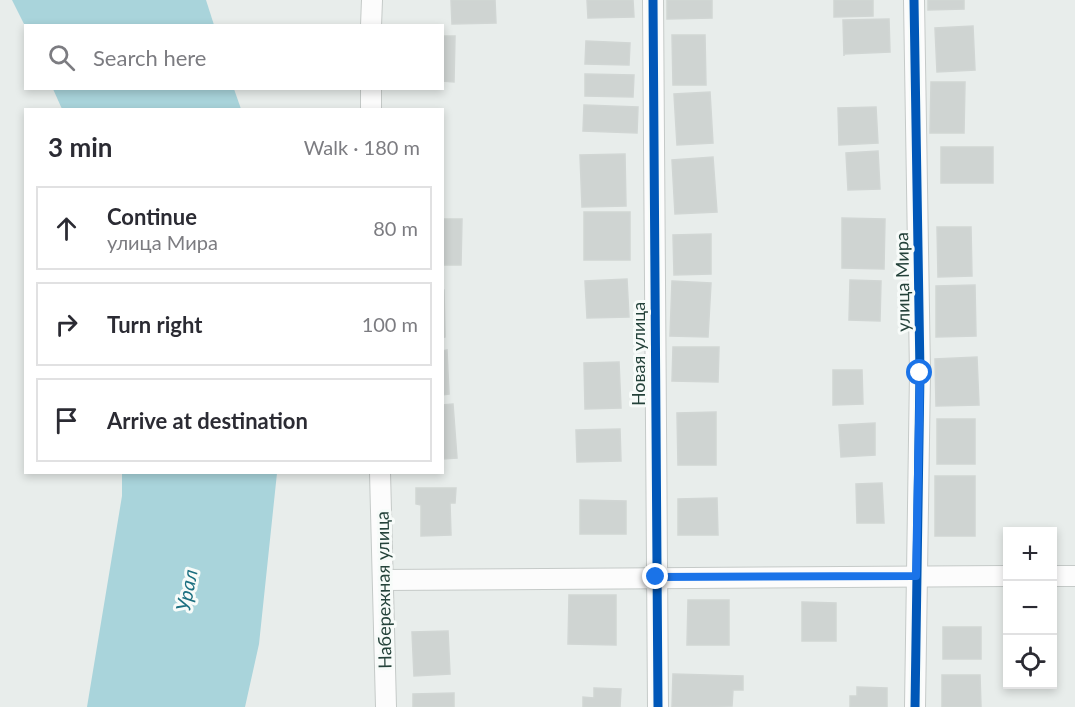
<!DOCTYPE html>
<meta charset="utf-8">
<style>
:root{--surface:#fff;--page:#f2f2f3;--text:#2b2b33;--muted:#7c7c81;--line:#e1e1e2}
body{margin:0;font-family:Lato,sans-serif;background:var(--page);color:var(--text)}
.controls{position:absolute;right:18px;bottom:18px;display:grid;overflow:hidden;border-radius:0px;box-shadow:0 3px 9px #0003}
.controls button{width:54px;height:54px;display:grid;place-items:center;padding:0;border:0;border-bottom:2px solid var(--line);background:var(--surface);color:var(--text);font:30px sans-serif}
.stop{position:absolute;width:18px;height:18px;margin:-14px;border:4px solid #1a73e8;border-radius:50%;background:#fff}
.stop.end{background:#1a73e8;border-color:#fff;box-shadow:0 2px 6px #0008}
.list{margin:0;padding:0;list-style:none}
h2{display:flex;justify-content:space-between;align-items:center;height:78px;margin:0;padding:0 24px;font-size:26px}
h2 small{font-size:20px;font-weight:400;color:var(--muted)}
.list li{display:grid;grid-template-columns:39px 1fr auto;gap:18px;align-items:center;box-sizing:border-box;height:84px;margin:0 12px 12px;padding:0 12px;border:2px solid var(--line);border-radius:0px}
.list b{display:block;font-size:22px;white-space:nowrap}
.list p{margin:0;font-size:20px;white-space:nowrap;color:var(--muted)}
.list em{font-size:20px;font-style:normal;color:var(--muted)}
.icon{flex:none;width:33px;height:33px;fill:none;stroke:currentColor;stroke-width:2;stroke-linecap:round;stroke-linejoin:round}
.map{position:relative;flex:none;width:1075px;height:707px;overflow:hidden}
.search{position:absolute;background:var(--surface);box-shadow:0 3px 9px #0003;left:24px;top:24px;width:420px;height:66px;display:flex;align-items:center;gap:15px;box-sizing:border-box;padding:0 21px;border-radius:0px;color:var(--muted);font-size:22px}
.panel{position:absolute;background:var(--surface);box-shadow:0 3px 9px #0003;left:24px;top:108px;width:420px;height:366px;border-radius:0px}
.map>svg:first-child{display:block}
.water{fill:#a9d4db}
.building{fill:#cfd4d2;stroke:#d1d6d4;stroke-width:1.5}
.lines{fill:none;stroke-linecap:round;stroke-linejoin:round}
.minor-casing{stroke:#c5cac8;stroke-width:22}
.minor{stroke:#fcfcfc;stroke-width:20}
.cycleway-casing{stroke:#f7fbf9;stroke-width:13}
.cycleway{stroke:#0057b8;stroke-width:9}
.route{stroke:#1a73e8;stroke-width:8}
.labels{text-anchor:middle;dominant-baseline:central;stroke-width:6;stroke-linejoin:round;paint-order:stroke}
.street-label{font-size:18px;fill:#24423a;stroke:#f7fbf9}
.water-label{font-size:20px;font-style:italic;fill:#1c6f80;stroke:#f7fbf9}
</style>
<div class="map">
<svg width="1075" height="707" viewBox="0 0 1075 707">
<rect width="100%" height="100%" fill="#e8edeb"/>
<!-- water -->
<g class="water">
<polygon points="12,0 206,0 214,25 25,26"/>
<polygon points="53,89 234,89 241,109 62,109"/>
<polygon points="122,473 277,473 259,644 245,707 87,707 122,496"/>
</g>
<!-- building -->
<g class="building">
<polygon points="451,0 495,0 496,23 452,24"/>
<polygon points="587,0 633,0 634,17 588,18"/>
<polygon points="667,0 712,0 712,18 667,19"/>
<polygon points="834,0 873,0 873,16 834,17"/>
<polygon points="928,0 964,0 964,9 928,10"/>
<polygon points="889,19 890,52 844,54 844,56 843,20"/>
<polygon points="973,26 975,70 937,72 935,28"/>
<polygon points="672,35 705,35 706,85 673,85"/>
<polygon points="442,36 455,36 454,82 442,81"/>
<polygon points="586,41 630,43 629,65 585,64"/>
<polygon points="585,74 634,75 633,97 585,96"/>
<polygon points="931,82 965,82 964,133 930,133"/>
<polygon points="710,92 713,143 677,145 674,94"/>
<polygon points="584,105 638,107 637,133 583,131"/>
<polygon points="876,107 878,143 839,145 838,108"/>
<rect x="941" y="147" width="52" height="36"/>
<polygon points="878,151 880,189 848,190 846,153"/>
<polygon points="625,154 626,206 582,207 580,155"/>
<polygon points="713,157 717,212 675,214 672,160"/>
<rect x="584" y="212" width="46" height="48"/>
<polygon points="842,218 885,219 884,269 842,268"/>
<polygon points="442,219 462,219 461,265 442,265"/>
<polygon points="937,227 971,227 972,276 938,277"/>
<polygon points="711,234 711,274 674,275 673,235"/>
<polygon points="627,279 629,317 587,318 585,281"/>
<polygon points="850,280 881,281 880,321 849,320"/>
<polygon points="672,281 711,283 708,337 670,336"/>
<polygon points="975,285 976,336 936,337 936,286"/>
<polygon points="442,290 444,290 445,337 442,338"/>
<polygon points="673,347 719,347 718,382 672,381"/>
<polygon points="447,350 449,394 442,395 442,351"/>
<polygon points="977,357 979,405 936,406 935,359"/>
<polygon points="619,362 621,408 585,409 584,363"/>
<polygon points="833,370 862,370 863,404 833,405"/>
<polygon points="453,404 457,458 442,459 442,405"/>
<polygon points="716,412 716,465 678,465 677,413"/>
<rect x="937" y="419" width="38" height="45"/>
<polygon points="875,423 875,455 841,457 839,425"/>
<polygon points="620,429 621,461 577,462 576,430"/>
<rect x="935" y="476" width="40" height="60"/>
<polygon points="882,483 884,523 857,523 856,484"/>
<polygon points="416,488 456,488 455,503 450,503 451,535 421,536 421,505 416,504"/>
<polygon points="717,498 718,535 678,535 678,499"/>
<polygon points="580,500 626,501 626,534 580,534"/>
<polygon points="569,595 616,595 616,645 568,644"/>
<polygon points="688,600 729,600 729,645 687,645"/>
<polygon points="802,602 836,603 836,641 802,641"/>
<rect x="943" y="627" width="38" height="32"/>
<polygon points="448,631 450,674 414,676 412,632"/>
<polygon points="673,674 743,676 743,690 733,690 732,706 672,707"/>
<polygon points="942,675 980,675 981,707 942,707"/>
<polygon points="857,687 887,688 887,707 850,707 850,696 857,696"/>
<polygon points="594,688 621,689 620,707 583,707 583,697 594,698"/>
<polygon points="454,693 454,707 413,707 413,694"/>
</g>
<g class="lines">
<defs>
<g id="minor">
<polyline points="653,0 658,707"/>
<polyline points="914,0 920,373 915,707"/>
<polyline points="371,26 372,0"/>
<polyline points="371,88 371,110"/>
<polyline points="380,472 386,707"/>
<polyline points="1052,576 1075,576"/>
<polyline points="383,580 1008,576"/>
</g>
</defs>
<!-- minor casing -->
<use href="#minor" class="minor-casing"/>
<!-- minor -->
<use href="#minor" class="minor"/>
<defs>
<g id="cycleway">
<polyline points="653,0 658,707"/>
<polyline points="914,0 920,373 915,707"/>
</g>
</defs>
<!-- cycleway casing -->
<use href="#cycleway" class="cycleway-casing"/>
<!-- cycleway -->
<use href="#cycleway" class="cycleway"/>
</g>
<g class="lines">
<!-- route -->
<polyline class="route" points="656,577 916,576 920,373"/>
</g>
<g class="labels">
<!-- street labels -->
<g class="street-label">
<text transform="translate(902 282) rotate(-91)">улица Мира</text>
<text transform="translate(638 354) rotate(-90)">Новая улица</text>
<text transform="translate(383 590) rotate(-91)">Набережная улица</text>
</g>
<!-- water labels -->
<g class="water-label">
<text transform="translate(186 590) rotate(-79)">Урал</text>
</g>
</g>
</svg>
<div class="controls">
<button>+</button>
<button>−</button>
<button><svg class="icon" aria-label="locate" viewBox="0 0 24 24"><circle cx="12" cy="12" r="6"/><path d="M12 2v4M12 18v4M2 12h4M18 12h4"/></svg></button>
</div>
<div class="stop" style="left:920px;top:373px"></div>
<div class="stop end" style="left:656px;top:577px"></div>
<div class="search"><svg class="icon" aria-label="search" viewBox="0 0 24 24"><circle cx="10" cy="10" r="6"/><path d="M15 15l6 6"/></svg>Search here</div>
<section class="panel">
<h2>3 min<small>Walk · 180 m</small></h2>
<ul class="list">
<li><svg class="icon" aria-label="ahead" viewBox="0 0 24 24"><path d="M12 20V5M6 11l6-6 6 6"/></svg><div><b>Continue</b><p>улица Мира</p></div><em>80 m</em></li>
<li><svg class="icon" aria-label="right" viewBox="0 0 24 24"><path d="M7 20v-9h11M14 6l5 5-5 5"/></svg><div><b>Turn right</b></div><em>100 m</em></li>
<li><svg class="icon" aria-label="arrive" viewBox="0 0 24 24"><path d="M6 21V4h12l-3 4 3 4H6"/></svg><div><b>Arrive at destination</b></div></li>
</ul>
</section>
</div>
